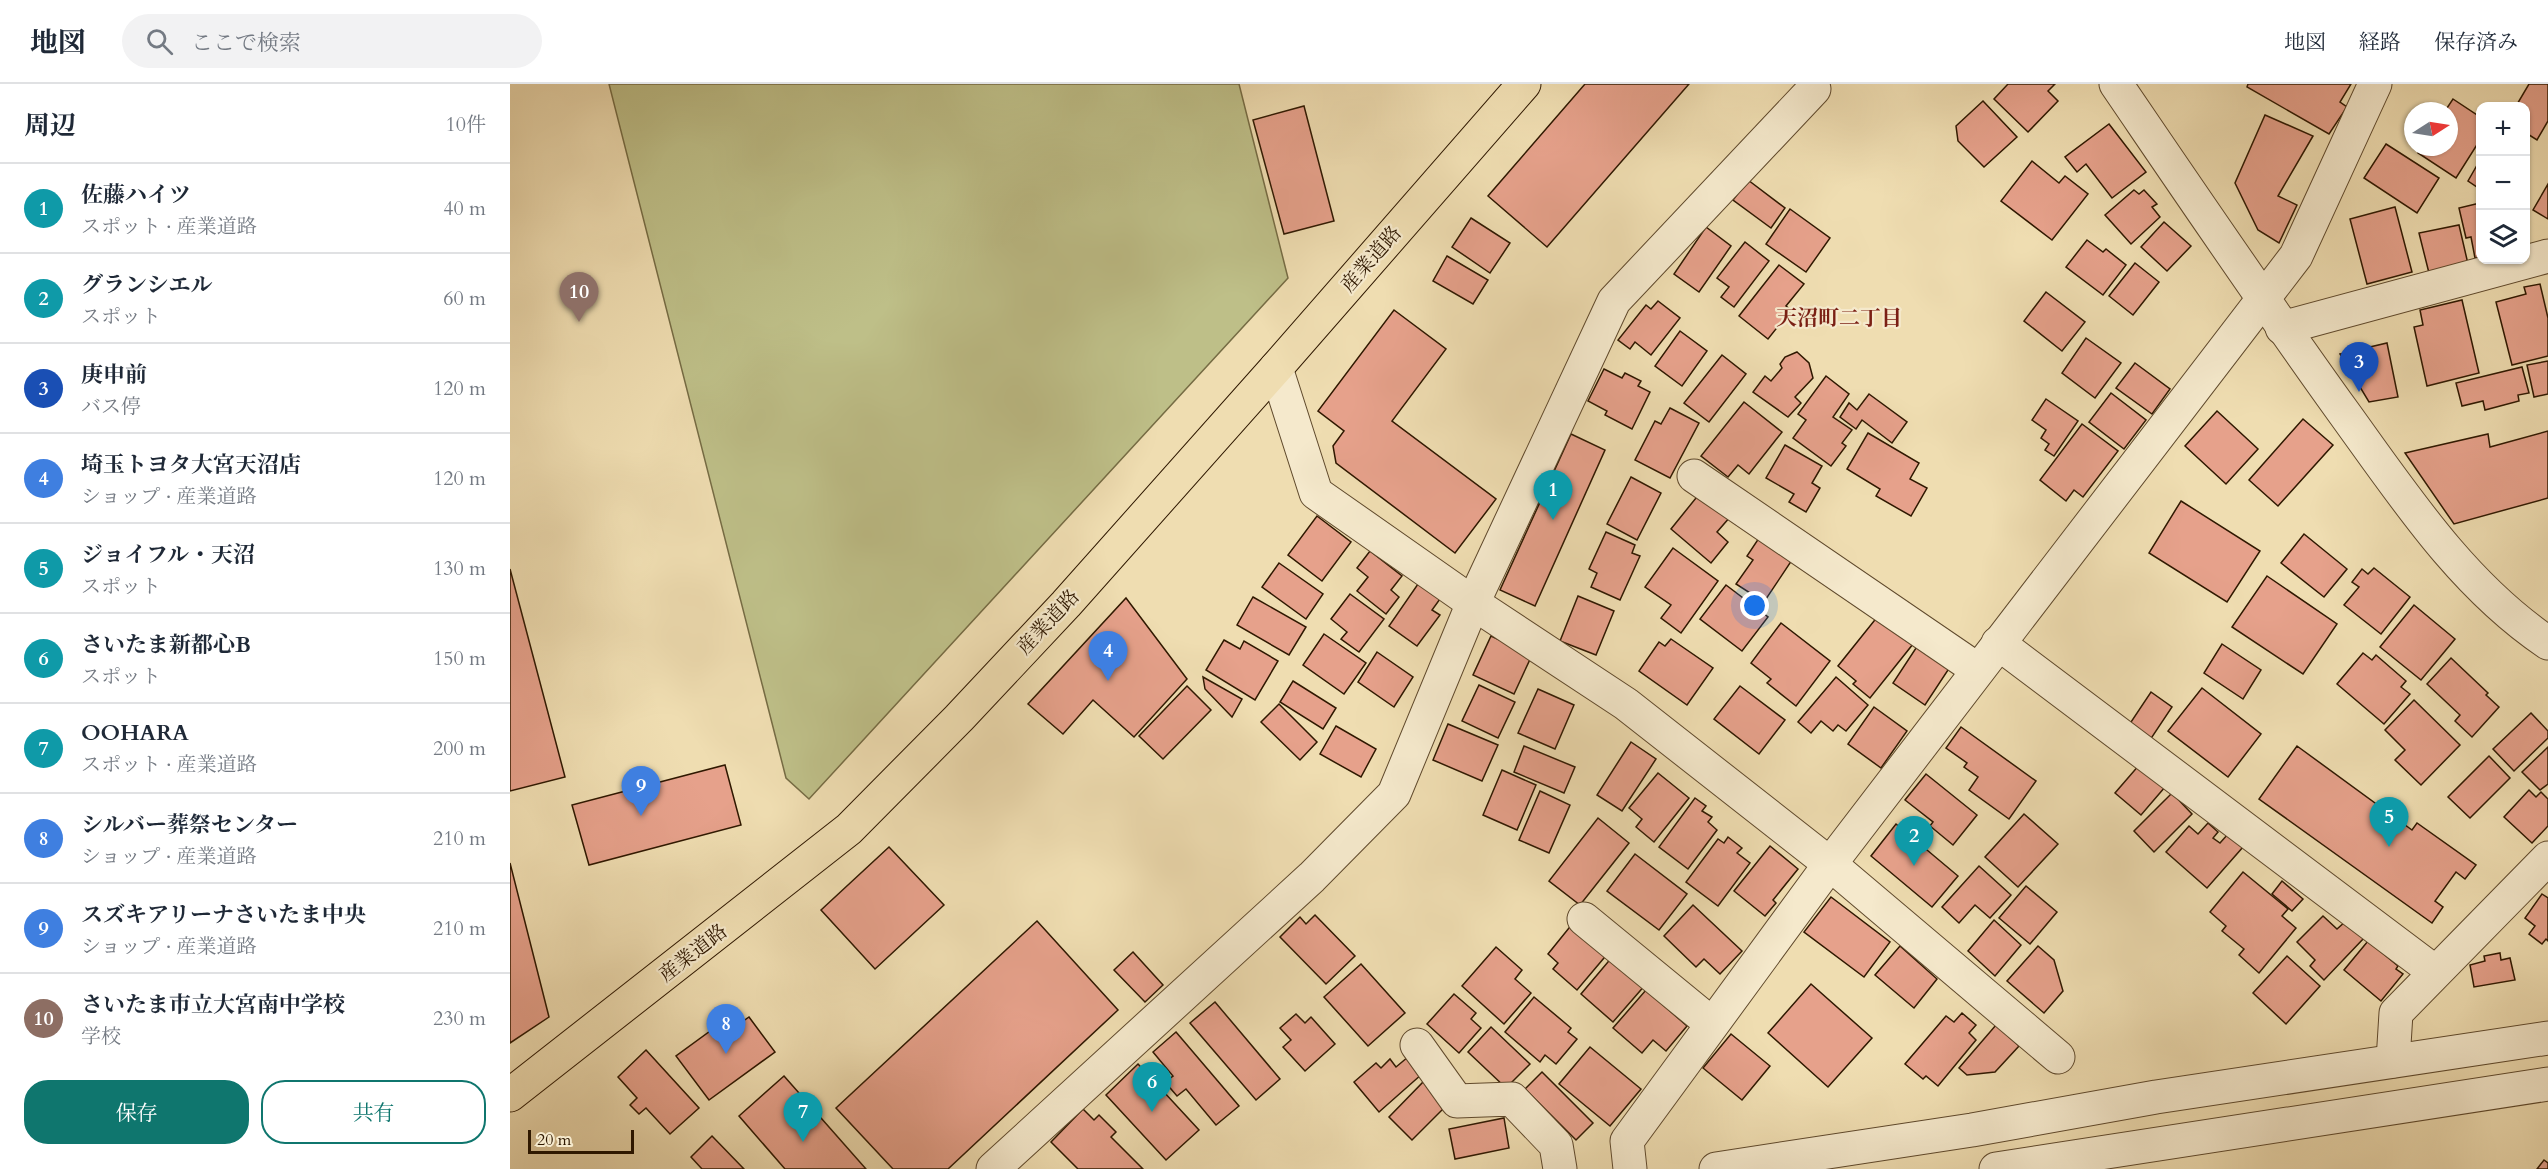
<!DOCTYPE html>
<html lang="ja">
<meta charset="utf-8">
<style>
:root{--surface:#fff;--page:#f2f2f3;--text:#1f2937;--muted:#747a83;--line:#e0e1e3;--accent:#0f766e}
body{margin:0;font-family:Cardo,"Noto Serif JP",serif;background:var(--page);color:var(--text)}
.controls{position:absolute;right:18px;top:18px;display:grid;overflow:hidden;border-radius:12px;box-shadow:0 2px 4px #0004}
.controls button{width:54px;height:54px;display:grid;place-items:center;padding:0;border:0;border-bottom:2px solid var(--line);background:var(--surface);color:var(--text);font:30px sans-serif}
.compass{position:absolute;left:1894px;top:18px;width:54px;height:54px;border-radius:50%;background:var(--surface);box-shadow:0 2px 4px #0004;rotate:78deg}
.scale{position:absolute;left:18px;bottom:15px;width:106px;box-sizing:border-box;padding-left:6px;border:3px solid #2f1800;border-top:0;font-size:16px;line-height:21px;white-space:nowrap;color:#2f1800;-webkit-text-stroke:4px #f5e9cc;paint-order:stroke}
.you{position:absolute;left:1245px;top:522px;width:21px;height:21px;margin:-15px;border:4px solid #fff;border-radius:50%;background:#1a73e8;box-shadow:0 0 0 9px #1a73e833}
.badge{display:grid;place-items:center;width:39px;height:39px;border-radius:50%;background:var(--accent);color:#fff;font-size:20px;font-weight:700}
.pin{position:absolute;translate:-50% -50px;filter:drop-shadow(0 2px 3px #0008)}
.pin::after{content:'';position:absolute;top:32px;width:21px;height:18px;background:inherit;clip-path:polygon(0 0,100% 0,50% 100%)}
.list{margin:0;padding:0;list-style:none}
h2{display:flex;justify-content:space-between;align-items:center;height:78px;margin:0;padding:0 24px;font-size:26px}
h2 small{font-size:20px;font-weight:400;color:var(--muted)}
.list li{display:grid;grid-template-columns:39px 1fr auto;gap:18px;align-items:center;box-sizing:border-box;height:90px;padding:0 24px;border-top:2px solid var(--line)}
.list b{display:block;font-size:22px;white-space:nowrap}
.list p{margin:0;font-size:20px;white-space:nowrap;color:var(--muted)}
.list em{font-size:20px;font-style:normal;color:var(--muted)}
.actions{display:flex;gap:12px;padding:18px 24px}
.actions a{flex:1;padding:14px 0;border:2px solid var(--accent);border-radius:24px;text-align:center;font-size:21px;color:var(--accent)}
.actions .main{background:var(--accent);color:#fff}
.icon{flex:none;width:33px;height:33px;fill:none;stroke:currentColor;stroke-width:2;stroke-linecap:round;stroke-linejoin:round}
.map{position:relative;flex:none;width:2038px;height:1085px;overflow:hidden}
header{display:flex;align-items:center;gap:36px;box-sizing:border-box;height:84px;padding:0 30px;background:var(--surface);border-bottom:2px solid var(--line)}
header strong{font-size:28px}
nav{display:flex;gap:33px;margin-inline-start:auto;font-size:21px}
.search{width:420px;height:54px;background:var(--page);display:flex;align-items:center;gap:15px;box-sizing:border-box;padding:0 21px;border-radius:33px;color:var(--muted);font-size:22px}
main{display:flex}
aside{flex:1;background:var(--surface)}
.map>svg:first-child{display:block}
.grass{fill:#bebf88;stroke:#766c44;stroke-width:1.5}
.building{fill:#e6a18b;stroke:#2f1800;stroke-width:1.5}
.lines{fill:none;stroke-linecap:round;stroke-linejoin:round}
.minor-casing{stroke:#5f492c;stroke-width:35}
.major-casing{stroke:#2f1800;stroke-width:35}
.minor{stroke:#f5e9cc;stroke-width:33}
.major{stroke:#efddb1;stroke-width:33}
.labels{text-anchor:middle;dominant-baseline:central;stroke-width:4.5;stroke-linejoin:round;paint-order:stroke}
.street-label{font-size:20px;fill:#2f1800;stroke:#f5e9cc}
.neighbourhood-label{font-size:21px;font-weight:bold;fill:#7a1f14;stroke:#f5e9cc}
</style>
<header>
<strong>地図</strong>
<div class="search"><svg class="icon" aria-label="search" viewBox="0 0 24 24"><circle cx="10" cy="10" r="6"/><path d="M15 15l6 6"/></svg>ここで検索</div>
<nav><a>地図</a><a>経路</a><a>保存済み</a></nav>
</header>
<main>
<aside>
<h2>周辺<small>10件</small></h2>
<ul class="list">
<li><span class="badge" style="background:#0f9aa8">1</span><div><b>佐藤ハイツ</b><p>スポット · 産業道路</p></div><em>40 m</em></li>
<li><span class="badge" style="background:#0f9aa8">2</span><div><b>グランシエル</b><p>スポット</p></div><em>60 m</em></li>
<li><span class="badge" style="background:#1a4fb4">3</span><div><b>庚申前</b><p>バス停</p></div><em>120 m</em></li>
<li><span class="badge" style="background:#3f7fe0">4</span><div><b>埼玉トヨタ大宮天沼店</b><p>ショップ · 産業道路</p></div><em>120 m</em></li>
<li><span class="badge" style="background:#0f9aa8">5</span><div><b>ジョイフル・天沼</b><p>スポット</p></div><em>130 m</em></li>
<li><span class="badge" style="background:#0f9aa8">6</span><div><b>さいたま新都心B</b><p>スポット</p></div><em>150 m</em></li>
<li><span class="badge" style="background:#0f9aa8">7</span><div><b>OOHARA</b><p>スポット · 産業道路</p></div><em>200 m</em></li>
<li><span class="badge" style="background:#3f7fe0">8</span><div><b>シルバー葬祭センター</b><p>ショップ · 産業道路</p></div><em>210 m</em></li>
<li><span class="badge" style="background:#3f7fe0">9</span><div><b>スズキアリーナさいたま中央</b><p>ショップ · 産業道路</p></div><em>210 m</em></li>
<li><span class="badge" style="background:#8d6e63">10</span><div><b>さいたま市立大宮南中学校</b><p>学校</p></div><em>230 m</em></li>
</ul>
<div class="actions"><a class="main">保存</a><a>共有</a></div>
</aside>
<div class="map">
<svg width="2038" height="1085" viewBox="0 0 2038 1085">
<rect width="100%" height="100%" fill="#efddb1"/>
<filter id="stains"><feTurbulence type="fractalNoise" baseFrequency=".00333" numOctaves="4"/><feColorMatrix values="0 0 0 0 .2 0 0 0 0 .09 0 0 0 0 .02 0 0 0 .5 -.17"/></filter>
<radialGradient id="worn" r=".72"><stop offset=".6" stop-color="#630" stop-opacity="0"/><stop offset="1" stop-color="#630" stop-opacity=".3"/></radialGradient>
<!-- grass -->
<polygon class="grass" points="99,0 729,0 778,194 299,715 276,694"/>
<!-- building -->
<g class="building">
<polygon points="1075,0 1179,0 1037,163 978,112"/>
<polygon points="1498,0 1545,0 1538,7 1548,17 1518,48 1484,15"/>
<polygon points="1738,0 1841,0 1830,18 1837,23 1819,50 1737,3"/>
<polygon points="2019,0 2038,0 2038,37 2027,56 2016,49 2016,22 2006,22"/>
<polygon points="1943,15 1970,33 1970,56 1946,94 1908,69 1911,63 1939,63 1939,27 1935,27"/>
<polygon points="1473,17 1507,53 1474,83 1448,57 1446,42"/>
<polygon points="794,22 824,137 774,150 743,36"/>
<polygon points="1755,31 1803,52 1768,112 1787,121 1769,159 1748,146 1725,99"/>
<polygon points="1599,40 1636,88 1602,114 1576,80 1567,88 1555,73"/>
<polygon points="1876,60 1929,94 1907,129 1854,94"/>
<polygon points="1970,76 1970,105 1958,97"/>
<polygon points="1522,77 1549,99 1555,92 1578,110 1542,156 1491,117"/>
<polygon points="1238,96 1275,124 1261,144 1223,116"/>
<polygon points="2038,100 2038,135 2023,126"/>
<polygon points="1624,106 1629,110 1634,106 1647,120 1642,123 1650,133 1621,160 1595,131"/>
<polygon points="1970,119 1970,173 1965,174 1961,153 1956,154 1949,124"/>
<polygon points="1885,123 1902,188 1857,200 1840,135"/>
<polygon points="1280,125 1320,154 1296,188 1256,160"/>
<polygon points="961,134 1000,159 980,189 942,163"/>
<polygon points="1654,138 1681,162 1657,187 1631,163"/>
<polygon points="1949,141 1958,180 1919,189 1909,149"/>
<polygon points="1196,143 1221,162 1189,208 1164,190"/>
<polygon points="1577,156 1593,168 1596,165 1616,181 1593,211 1556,183"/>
<polygon points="1235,158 1259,177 1224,223 1211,213 1219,203 1207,194"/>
<polygon points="937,172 978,196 963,220 923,197"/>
<polygon points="1625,179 1649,198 1623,231 1599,212"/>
<polygon points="1269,181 1294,200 1276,222 1281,226 1258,255 1229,232"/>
<polygon points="2030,200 2038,234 2038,272 2002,281 1986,218 2016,210 2014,203"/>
<polygon points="1536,208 1575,238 1552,267 1514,237"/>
<polygon points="1952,216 1969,289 1917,302 1904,243 1913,241 1910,226"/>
<polygon points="1148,217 1170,234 1141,271 1125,258 1120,265 1108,256 1136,221 1141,225"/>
<polygon points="884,226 936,265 882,337 986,415 945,469 826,379 823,362 834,347 808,327"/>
<polygon points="1170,247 1197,267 1172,302 1145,282"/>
<polygon points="1576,254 1611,279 1585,314 1552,289"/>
<polygon points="1877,259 1888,313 1859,318 1830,270"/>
<polygon points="1287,268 1299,279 1303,294 1285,313 1291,319 1278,333 1243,308 1255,292 1261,297 1272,284 1270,280 1275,273"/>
<polygon points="1212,271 1236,290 1199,338 1174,319"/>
<polygon points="2038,277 2038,310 2024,313 2017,281"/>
<polygon points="1625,279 1660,305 1642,330 1606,304"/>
<polygon points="2012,283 2019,309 2008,311 2009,317 1975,326 1973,317 1952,322 1946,299"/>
<polygon points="1094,285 1112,294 1115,289 1131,297 1128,302 1140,308 1122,345 1095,331 1097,327 1078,317"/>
<polygon points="1316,292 1339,310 1323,333 1342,346 1332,359 1336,362 1321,382 1283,354 1296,336 1288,330"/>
<polygon points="1601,309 1636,336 1614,365 1579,338"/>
<polygon points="1359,310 1397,338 1382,359 1352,336 1346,345 1330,333 1339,319 1347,326"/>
<polygon points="1536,315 1568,337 1544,372 1535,366 1539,360 1531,354 1536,346 1522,336"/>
<polygon points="1234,318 1272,348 1239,390 1228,381 1218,393 1191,372"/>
<polygon points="1160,324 1189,339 1160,394 1125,376 1145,337 1151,340"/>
<polygon points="1707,327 1748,365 1716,400 1675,362"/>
<polygon points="1793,335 1823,361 1768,422 1739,396"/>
<polygon points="1572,340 1608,367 1573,413 1564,406 1556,417 1530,396"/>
<polygon points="2038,347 2038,414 1944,440 1895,369 1978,350 1980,363"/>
<polygon points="1358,349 1409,379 1400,395 1417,404 1401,432 1366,412 1370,405 1337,385"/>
<polygon points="1061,350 1095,366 1025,522 990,506"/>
<polygon points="1275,361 1312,382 1302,399 1310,404 1296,428 1279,418 1284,410 1256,394"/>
<polygon points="1121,393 1151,409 1127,456 1097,440"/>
<polygon points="1190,409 1220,433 1207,448 1218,458 1201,479 1161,445"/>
<polygon points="1671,417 1750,467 1717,518 1639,469"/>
<polygon points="807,432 841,458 812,497 778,471"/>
<polygon points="1096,448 1125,461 1122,469 1130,472 1110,516 1081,503 1087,489 1079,485"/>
<polygon points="1794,450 1837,485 1814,513 1771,479"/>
<polygon points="1249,454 1282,476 1254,518 1226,500 1243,476 1237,472"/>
<polygon points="1163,464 1208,497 1171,549 1151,534 1161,521 1135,503"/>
<polygon points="860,467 892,492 881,506 889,513 876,530 847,507 858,493 847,484"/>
<polygon points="769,479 813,510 796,535 752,503"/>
<polygon points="1864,484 1900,513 1871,550 1834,521 1849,503 1842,498 1852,485 1858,490"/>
<polygon points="0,485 55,693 0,707"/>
<polygon points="1757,492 1827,540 1793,590 1722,543"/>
<polygon points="908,500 930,515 922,526 930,531 907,562 879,542"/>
<polygon points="1216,501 1258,533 1232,567 1190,535"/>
<polygon points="840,510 874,535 849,568 831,555 837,548 821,535"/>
<polygon points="1068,512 1104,527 1086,571 1050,557"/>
<polygon points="743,513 796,543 779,571 727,541"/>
<polygon points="616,514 677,595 624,653 583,616 553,650 518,620"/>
<polygon points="1904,521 1945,555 1911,596 1870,563"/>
<polygon points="1368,532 1403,560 1360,614 1343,600 1346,597 1328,582"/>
<polygon points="1271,539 1320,577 1286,622 1257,599 1261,595 1241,579"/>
<polygon points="814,550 856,579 834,610 793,581"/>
<polygon points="981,552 1022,571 1004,610 963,591"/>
<polygon points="1161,555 1203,584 1177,621 1129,587 1149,558 1155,562"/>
<polygon points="714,556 730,565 734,557 768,577 745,616 696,586"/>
<polygon points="1712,560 1751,586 1733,615 1694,589"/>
<polygon points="1408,561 1440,583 1415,621 1383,599"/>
<polygon points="867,568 903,593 884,623 848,598"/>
<polygon points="1853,569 1862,576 1866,571 1896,597 1891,603 1900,610 1874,640 1827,600"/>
<polygon points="1941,574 1978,609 1976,611 1989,623 1962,653 1945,637 1950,631 1917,600"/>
<polygon points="693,593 732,615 722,633 695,605"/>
<polygon points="1326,593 1358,621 1336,647 1328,641 1323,647 1311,637 1301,649 1288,638"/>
<polygon points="783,597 826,624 813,645 770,618"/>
<polygon points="969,601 1005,618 988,654 952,637"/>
<polygon points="677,602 701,626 653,675 629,652"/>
<polygon points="1230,602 1275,636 1249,670 1204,635"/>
<polygon points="1692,604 1751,650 1718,693 1658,647"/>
<polygon points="1028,605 1064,621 1045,665 1008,649"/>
<polygon points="1641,608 1662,623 1640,656 1619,641"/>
<polygon points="1904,616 1950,661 1911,701 1885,676 1895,666 1875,646"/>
<polygon points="769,620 807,658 790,676 751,638"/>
<polygon points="1364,623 1397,647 1371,684 1338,660"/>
<polygon points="2021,629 2038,647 2038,654 2004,687 1983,665"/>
<polygon points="938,640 988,661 972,697 923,676"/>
<polygon points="826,642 866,665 851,693 810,670"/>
<polygon points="1451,643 1526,697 1499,735 1459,706 1468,693 1454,683 1457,679 1436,664"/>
<polygon points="1121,658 1146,675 1112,727 1087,711"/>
<polygon points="1014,662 1065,683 1054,709 1004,688"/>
<polygon points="1787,662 1902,746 1907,739 1966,781 1955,795 1946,788 1925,817 1933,823 1922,839 1749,715"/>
<polygon points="2038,663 2038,700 2030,706 2012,688"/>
<polygon points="1979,672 2000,694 1960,734 1938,713"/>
<polygon points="1630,680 1655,703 1631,731 1605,709"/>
<polygon points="215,681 231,741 79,781 62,721"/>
<polygon points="992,686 1026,701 1007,746 973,731"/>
<polygon points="1148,689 1179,714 1144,758 1126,743 1132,735 1119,724"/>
<polygon points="1416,690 1467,731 1443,761 1420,742 1423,738 1395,716"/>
<polygon points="2019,706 2026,713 2031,708 2038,715 2038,742 2022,759 1994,733"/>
<polygon points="1030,707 1060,721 1039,769 1009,756"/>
<polygon points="1662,709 1682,730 1644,768 1624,747"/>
<polygon points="1185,714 1196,722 1192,727 1202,733 1198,738 1207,746 1178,785 1149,763"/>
<polygon points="1514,730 1548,760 1508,803 1475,773"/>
<polygon points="1088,734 1119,759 1070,821 1039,797"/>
<polygon points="1698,739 1708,748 1703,754 1710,759 1718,750 1733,763 1697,804 1656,768 1679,742 1688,750"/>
<polygon points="1386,740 1448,792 1422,823 1361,772"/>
<polygon points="1218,753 1232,764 1227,769 1240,779 1208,822 1176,798 1208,755 1214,759"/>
<polygon points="1260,762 1288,785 1263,816 1266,819 1255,832 1224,807"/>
<polygon points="379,763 434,821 365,885 311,826"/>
<polygon points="1125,770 1177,810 1149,846 1097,807"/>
<polygon points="0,779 39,933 0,959"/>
<polygon points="1469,782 1501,811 1480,834 1465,821 1449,839 1432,823"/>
<polygon points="1733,788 1778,825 1772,832 1786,844 1749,889 1729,871 1734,865 1712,847 1716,842 1700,828"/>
<polygon points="1772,797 1793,815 1782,827 1762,810"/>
<polygon points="1516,802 1547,828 1520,860 1489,834"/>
<polygon points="2032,810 2038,814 2038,857 2036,855 2032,860 2019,850 2025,842 2015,834"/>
<polygon points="1321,813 1380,858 1354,893 1294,848"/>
<polygon points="1183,821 1232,867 1210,890 1194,875 1186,883 1154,852"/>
<polygon points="805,831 845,872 816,900 770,853 790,833 796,840"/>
<polygon points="1813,832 1827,845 1836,837 1854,854 1814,896 1800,882 1805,876 1787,858"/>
<polygon points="1484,836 1511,861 1485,892 1458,867"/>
<polygon points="527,837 608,926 438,1085 383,1085 326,1024"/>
<polygon points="1063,839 1099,868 1067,906 1043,885 1048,879 1038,870"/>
<polygon points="1858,857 1888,882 1886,885 1893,890 1871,917 1834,886"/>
<polygon points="1390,862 1427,895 1404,924 1365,891"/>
<polygon points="1528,862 1544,876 1553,907 1534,929 1497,897"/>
<polygon points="986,863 1012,886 1005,895 1021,909 994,940 952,902"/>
<polygon points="623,868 653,901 635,918 604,886"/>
<polygon points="1990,869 1991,876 2000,874 2005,896 1964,903 1960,881 1975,877 1974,872"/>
<polygon points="1103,872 1136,900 1103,938 1071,910"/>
<polygon points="1777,872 1810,902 1776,940 1743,909"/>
<polygon points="851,880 895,929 858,962 814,913"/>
<polygon points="1301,900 1362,954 1318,1003 1258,949"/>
<polygon points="1136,906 1177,942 1156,967 1143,956 1132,969 1103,944"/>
<polygon points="944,910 966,929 961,935 971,944 949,969 917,940"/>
<polygon points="1024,913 1061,944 1058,948 1067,955 1046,980 1035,971 1030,978 995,948"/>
<polygon points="705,918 770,995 746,1016 680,939"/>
<polygon points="1452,929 1466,941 1459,949 1466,956 1428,1002 1416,992 1413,995 1395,980 1436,932 1444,938"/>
<polygon points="786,930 795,939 801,933 825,960 795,987 773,963 781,956 770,944"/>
<polygon points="239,933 265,968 199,1016 166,972 218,934 225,943"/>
<polygon points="1486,941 1509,962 1485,988 1457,991 1449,984"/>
<polygon points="981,943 1020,980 996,1004 958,968"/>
<polygon points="666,948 729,1022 706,1041 676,1005 667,1012 655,998 663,992 643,968"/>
<polygon points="1221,950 1260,982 1232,1016 1193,984"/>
<polygon points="1080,963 1131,1005 1100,1042 1049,1000"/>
<polygon points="136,966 189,1024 160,1050 136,1024 129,1030 120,1021 127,1014 108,993"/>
<polygon points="898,973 912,990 869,1028 844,998 866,979 871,984 880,975 886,983"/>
<polygon points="628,980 689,1046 656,1076 596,1011"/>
<polygon points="1032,988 1083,1039 1066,1056 1015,1005"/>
<polygon points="274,992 356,1085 275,1085 229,1032"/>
<polygon points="916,995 936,1022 902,1056 879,1033"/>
<polygon points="573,1025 584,1036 589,1031 606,1048 601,1053 633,1085 568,1085 541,1058"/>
<polygon points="994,1034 999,1064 945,1075 939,1045"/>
<polygon points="202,1052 234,1085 192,1085 181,1073"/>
<polygon points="2034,1076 2038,1079 2038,1085 2027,1085"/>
</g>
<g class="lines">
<defs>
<g id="minor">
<path d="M1606 0C1681 110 1756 221 1834 329 1894 412 1952 501 2038 559"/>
<polyline points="1772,244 2038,172"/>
<polyline points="766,284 806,409 963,519 1116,620 1320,780 1548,973"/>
<polyline points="1184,392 1468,586"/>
<polyline points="1488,559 1925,888"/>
<polyline points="1074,835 1202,940"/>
<polyline points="907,961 947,1017 1002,1015 1046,1061 1050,1085"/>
<polyline points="1883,977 1886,929 2038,774"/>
<polyline points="483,1085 802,793 884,710 963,519 1104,217 1304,5"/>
<polyline points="1120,1085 1117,1057 1320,780 1786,172 1865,0"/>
<polyline points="1206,1085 1462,1046 1646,1013 2038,954"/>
<polyline points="1486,1085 2038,1000"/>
</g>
<polyline id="major" points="0,1011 339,745 449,634 556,520 766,284 1014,0"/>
</defs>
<!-- minor casing -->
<use href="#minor" class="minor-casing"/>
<!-- major casing -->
<use href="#major" class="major-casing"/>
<!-- minor -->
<use href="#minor" class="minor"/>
<!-- major -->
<use href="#major" class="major"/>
</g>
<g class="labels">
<!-- street labels -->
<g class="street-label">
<text transform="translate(861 175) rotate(-49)">産業道路</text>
<text transform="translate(538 538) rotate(-47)">産業道路</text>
<text transform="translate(183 869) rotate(-38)">産業道路</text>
</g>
<!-- neighbourhood labels -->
<g class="neighbourhood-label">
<text x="1329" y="234">天沼町二丁目</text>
</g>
</g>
<rect width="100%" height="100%" filter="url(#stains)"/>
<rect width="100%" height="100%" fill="url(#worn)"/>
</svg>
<div class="controls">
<button>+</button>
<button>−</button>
<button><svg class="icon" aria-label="layers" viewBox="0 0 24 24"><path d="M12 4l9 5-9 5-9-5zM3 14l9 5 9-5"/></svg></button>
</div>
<svg class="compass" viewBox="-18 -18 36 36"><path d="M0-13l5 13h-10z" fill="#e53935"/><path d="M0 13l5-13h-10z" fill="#747a83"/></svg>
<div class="scale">20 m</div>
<div class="you"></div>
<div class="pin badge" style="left:1043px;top:436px;background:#0f9aa8">1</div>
<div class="pin badge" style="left:1404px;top:782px;background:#0f9aa8">2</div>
<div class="pin badge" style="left:1849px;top:308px;background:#1a4fb4">3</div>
<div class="pin badge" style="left:598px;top:597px;background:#3f7fe0">4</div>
<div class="pin badge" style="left:1879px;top:763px;background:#0f9aa8">5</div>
<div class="pin badge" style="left:642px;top:1028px;background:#0f9aa8">6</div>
<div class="pin badge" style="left:293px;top:1058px;background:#0f9aa8">7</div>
<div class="pin badge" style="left:216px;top:970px;background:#3f7fe0">8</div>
<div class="pin badge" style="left:131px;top:732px;background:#3f7fe0">9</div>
<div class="pin badge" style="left:69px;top:238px;background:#8d6e63">10</div>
</div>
</main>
